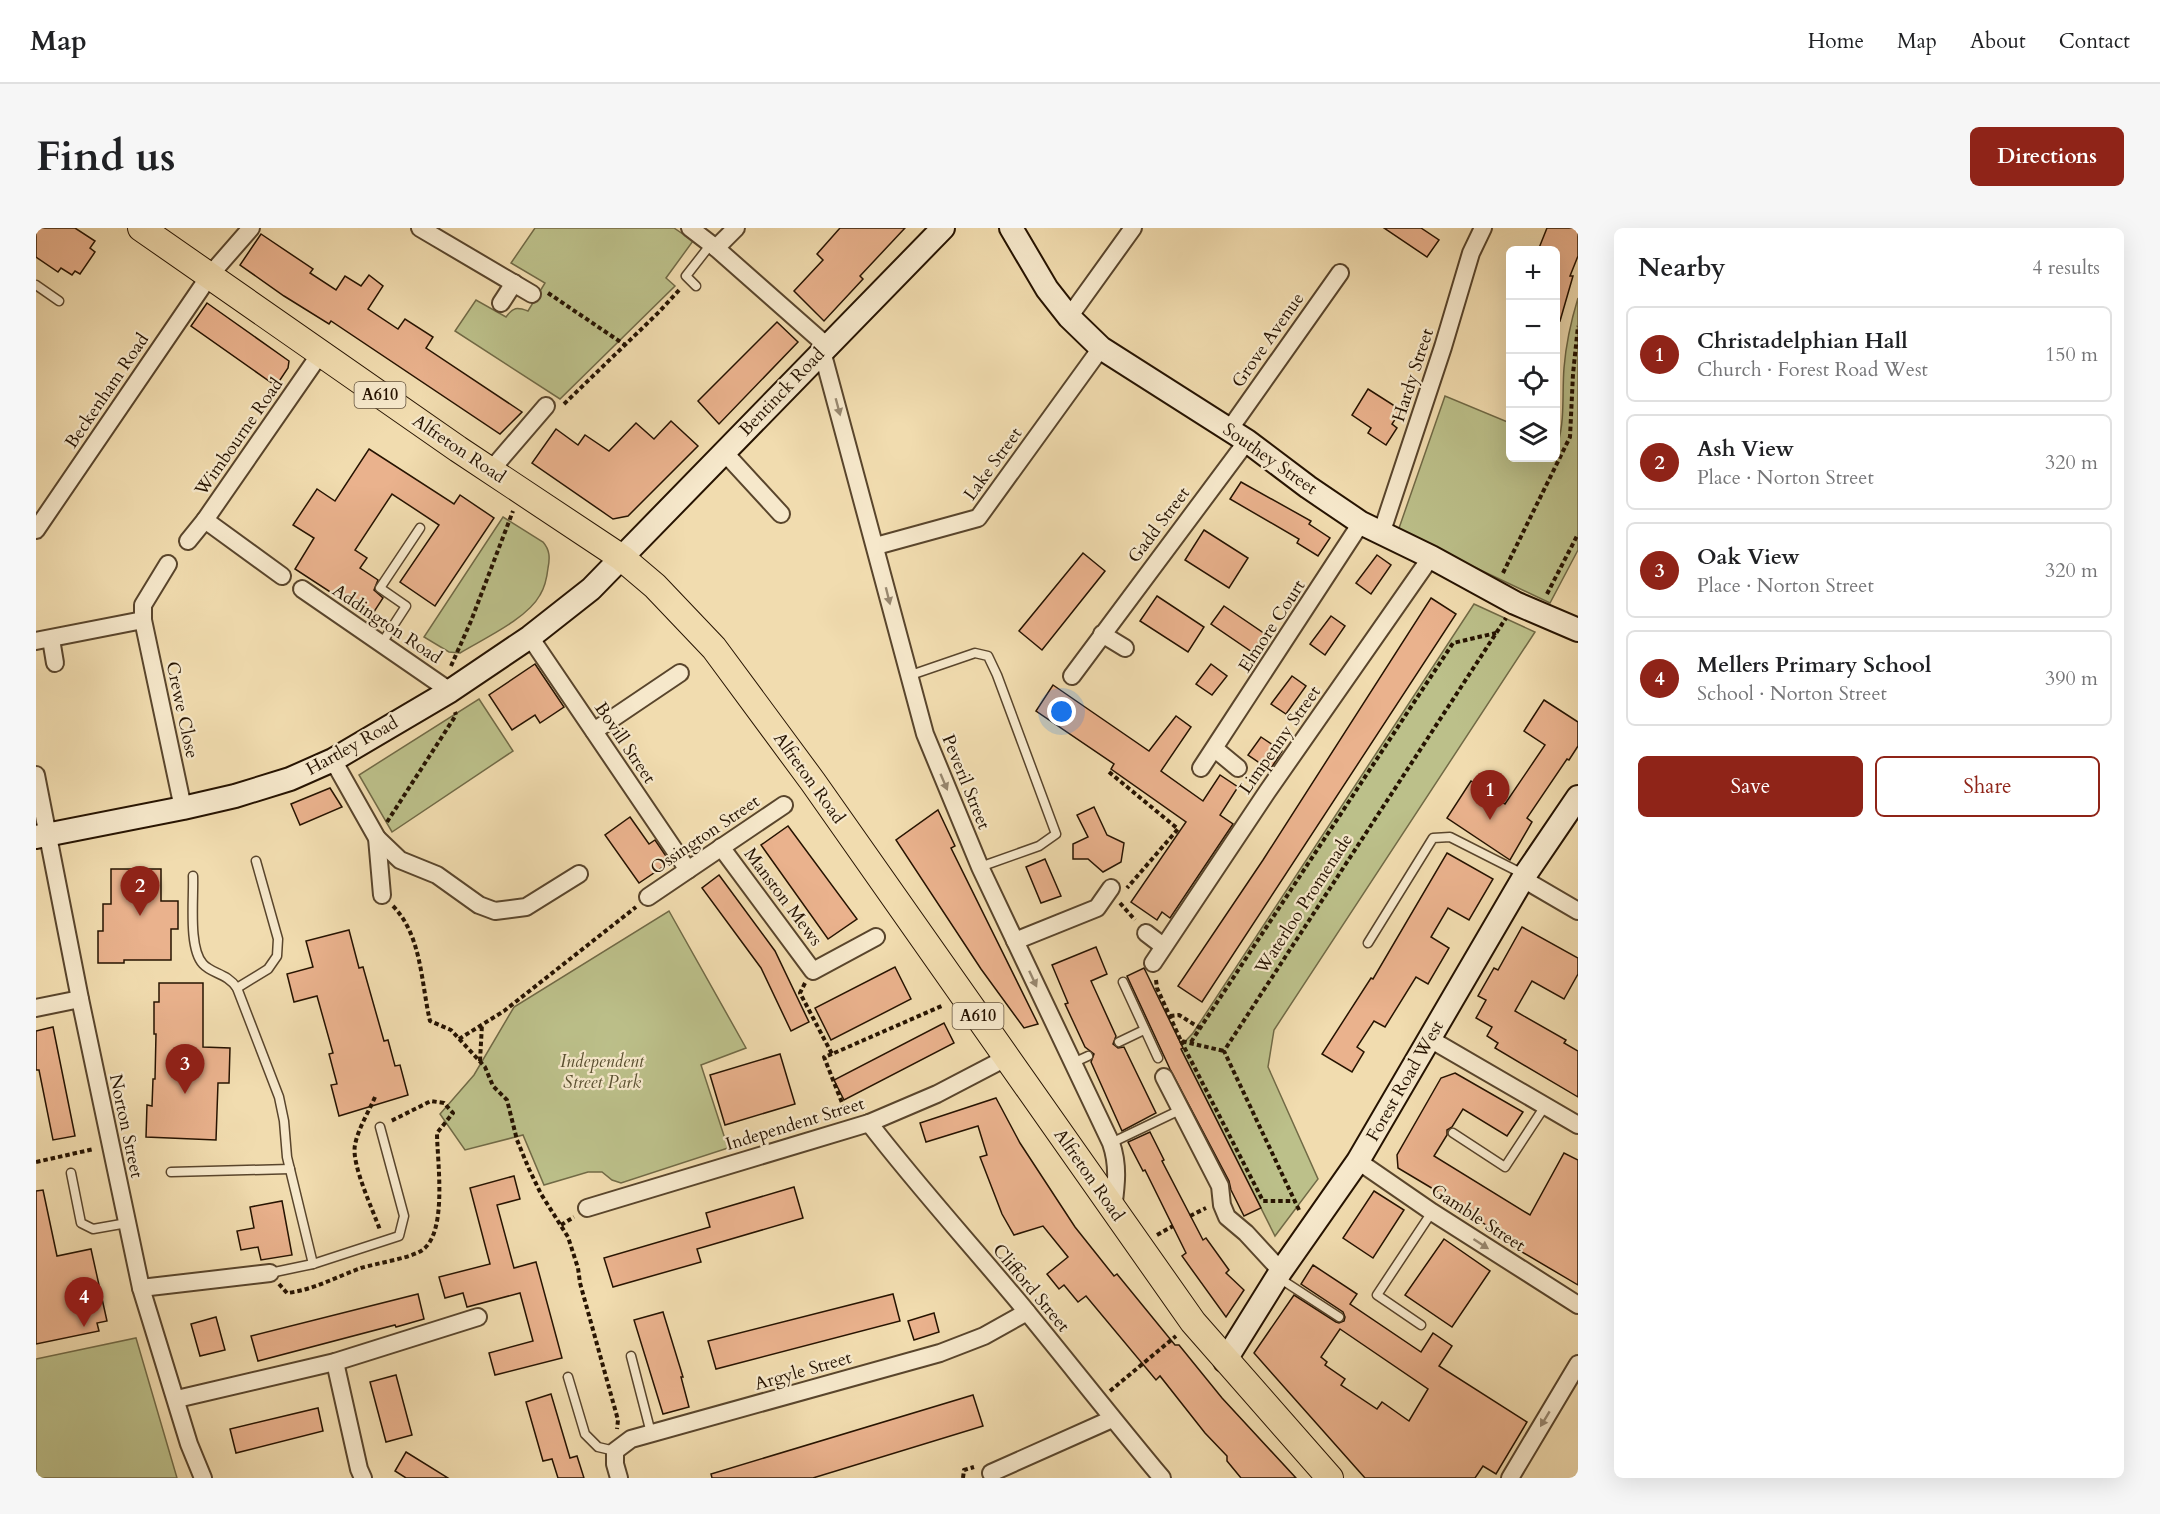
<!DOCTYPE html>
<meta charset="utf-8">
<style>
:root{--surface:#fff;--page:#f6f6f6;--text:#202124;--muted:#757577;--line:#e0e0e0;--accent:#8f2418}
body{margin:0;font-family:Cardo,serif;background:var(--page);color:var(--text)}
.controls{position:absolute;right:18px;top:18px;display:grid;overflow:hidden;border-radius:9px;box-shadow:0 6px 24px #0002}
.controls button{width:54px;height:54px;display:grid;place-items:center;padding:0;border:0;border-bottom:2px solid var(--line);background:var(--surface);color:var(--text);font:30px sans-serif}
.you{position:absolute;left:1026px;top:484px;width:21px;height:21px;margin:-15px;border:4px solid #fff;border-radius:50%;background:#1a73e8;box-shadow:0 0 0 9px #1a73e833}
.badge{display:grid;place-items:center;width:39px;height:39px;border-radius:50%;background:var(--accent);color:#fff;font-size:20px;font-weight:700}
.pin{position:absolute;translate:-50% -50px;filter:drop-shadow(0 2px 3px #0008)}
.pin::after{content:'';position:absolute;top:32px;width:21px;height:18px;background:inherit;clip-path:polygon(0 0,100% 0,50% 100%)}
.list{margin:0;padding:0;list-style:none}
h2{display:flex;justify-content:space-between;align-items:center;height:78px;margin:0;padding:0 24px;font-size:26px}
h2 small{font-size:20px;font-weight:400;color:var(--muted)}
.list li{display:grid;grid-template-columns:39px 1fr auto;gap:18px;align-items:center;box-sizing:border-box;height:96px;margin:0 12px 12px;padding:0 12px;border:2px solid var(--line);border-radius:9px}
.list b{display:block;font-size:22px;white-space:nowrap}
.list p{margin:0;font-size:20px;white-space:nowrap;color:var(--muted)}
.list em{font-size:20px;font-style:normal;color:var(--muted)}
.actions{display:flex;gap:12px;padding:18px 24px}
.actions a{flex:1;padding:14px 0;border:2px solid var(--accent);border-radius:9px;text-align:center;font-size:21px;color:var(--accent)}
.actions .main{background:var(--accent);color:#fff}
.icon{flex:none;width:33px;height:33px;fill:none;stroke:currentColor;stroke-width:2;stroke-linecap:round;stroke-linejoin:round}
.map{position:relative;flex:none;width:1542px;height:1250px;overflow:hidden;border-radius:9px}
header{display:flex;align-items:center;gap:36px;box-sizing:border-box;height:84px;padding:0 30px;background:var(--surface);border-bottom:2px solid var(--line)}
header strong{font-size:28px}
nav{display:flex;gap:33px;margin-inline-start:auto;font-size:21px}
.intro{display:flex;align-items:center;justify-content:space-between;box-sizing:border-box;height:144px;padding:0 36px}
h1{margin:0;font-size:42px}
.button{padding:15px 27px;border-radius:9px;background:var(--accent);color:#fff;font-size:21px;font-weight:700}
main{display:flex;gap:36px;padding:0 36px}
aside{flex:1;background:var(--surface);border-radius:9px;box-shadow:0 6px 24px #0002}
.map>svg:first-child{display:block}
.green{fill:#bcc08a;stroke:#716a46;stroke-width:1.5}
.building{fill:#eab28d;stroke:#261301;stroke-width:1.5;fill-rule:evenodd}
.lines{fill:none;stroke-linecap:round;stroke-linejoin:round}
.lane-casing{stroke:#59452c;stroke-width:11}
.street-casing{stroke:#59452c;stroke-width:20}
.secondary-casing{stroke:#261301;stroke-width:26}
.primary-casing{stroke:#261301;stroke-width:28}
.path{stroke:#261301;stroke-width:4;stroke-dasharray:4.5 3;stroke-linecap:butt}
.lane{stroke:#f6e8cb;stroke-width:8}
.street{stroke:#f6e8cb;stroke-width:16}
.secondary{stroke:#f6e8cb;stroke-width:22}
.primary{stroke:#f1dcaf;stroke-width:26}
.oneway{fill:#988870}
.labels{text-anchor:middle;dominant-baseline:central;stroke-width:4.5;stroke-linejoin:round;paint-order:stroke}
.shield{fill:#f6e8cb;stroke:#64533e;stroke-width:1.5}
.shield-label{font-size:16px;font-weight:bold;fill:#261301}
.street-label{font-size:18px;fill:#261301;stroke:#f6e8cb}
.park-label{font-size:18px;font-style:italic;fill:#5a5031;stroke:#f6e8cb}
</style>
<header>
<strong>Map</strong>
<nav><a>Home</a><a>Map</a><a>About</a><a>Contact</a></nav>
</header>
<div class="intro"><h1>Find us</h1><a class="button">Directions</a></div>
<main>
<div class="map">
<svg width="1542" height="1250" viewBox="0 0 1542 1250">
<rect width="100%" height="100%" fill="#f1dcaf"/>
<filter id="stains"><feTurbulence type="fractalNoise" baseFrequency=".00333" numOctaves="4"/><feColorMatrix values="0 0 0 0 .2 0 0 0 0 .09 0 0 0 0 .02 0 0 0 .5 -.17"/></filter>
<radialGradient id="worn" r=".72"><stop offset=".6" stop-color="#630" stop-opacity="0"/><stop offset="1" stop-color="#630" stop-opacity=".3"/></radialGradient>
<!-- green -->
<g class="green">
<path d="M499 0H638L657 13 630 50 639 58 524 171 419 103 440 72 470 89C477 79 481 79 492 83L509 55 475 35Z"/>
<path d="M1542 70V322L1514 375 1362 303 1409 168 1474 195V230H1520V214L1522 215C1529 191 1526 165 1528 140 1530 115 1535 93 1542 70Z"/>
<path d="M467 289 507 314C514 322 514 330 512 340 511 349 509 359 504 367 491 391 447 411 424 425L413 424 388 409Z"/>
<polygon points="1438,376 1499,404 1238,802 1232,839 1282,951 1239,1008 1144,819 1157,805"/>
<polygon points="443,471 477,523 356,604 323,547"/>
<polygon points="633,683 710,820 665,837 692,920 585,955 576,952 566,944 552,944 508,957 487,907 429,922 404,886 438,847 478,779"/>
<polygon points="100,1110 141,1250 0,1250 0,1131"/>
</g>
<!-- building -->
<g class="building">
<polygon points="0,0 39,0 59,13 54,20 59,24 44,46 39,43 36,47 25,40 22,44 0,29"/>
<polygon points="804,0 869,0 824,48 827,51 788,93 758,63 787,32 781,26"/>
<polygon points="1348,0 1385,0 1403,12 1391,29"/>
<polygon points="1511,0 1542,0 1542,28 1534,48 1537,48 1524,93 1520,92 1520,22 1510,22 1503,20"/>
<polygon points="225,6 277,41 274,45 300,62 309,48 325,58 333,47 347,58 332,81 362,101 369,91 397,109 390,120 486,184 464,206 295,93 293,96 248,68 204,37"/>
<polygon points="171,75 253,133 252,140 240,158 155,98"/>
<polygon points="741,94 762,114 683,196 662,173"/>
<polygon points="1332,161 1365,182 1356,196 1361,200 1350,217 1332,205 1335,200 1316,187"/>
<polygon points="635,193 662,218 592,288 577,291 496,235 520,201 542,217 549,207 573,223 600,195 618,211"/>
<polygon points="333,221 418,276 424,267 458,290 399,378 364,354 403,297 356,266 319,322 331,330 324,340 342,352 338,362 347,370 334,390 259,341 278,310 257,297 281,261 299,273"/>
<polygon points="1205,254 1275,293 1273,296 1294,310 1282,328 1261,315 1263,311 1194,271"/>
<polygon points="1168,302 1212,330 1193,360 1149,332"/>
<polygon points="1047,325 1069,343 1006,422 983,403"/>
<polygon points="1341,327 1355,337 1335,366 1320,355"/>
<polygon points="1121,368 1168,399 1152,424 1104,393"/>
<polygon points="1395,370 1420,386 1166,774 1142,758 1227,632"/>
<polygon points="1188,378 1229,406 1216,424 1175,396"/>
<polygon points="1295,388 1309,398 1289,427 1274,416"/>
<polygon points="499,436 528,479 504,495 499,487 476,502 453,467"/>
<polygon points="1175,436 1191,448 1176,467 1160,456"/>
<polygon points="1256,448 1270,458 1250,486 1235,476"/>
<polygon points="1017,457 1113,523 1140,488 1155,499 1125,543 1167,573 1184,547 1202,559 1184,587 1197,596 1134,690 1126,684 1121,692 1095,674 1150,594 1075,541 1078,536 1000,483"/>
<polygon points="1508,472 1542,494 1542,518 1533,532 1531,531 1491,590 1496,594 1474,632 1411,590 1435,553 1469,576 1509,517 1488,503"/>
<polygon points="1225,509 1246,523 1234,542 1212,527"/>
<polygon points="294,560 306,579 264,597 255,576"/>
<polygon points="1058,579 1071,607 1088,615 1085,634 1067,644 1052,631 1037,631 1037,616 1052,609 1041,587"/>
<polygon points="902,582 919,618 915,620 1002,796 988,800 945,741 860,612"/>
<polygon points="594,589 613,616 619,612 634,634 603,655 569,607"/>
<polygon points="752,598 821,691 792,711 725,617"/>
<polygon points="1411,625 1457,651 1433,692 1412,680 1395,709 1413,720 1392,756 1380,749 1349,799 1338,793 1321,819 1328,824 1316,844 1286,826 1335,750 1337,751"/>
<polygon points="1009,631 1025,668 1005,675 990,639"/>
<polygon points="75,641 125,641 125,673 142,673 142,701 135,701 135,732 88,732 88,735 62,735 62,703 67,703 67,676 75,676"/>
<polygon points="683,647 739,723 773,794 755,803 725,740 666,660"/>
<polygon points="1486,699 1542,730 1542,746 1528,771 1496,753 1479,783 1530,812 1528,815 1542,823 1542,869 1459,820 1462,815 1451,808 1456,799 1440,790 1450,772 1442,768 1458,740 1462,742"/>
<polygon points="313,702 323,740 327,739 348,813 352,812 359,838 364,837 372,867 303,888 295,857 301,856 293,826 297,825 281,768 258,774 251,746 277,739 270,713"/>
<polygon points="1060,719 1071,746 1055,753 1080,808 1077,816 1082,820 1088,819 1120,885 1086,903 1055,834 1058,826 1049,819 1029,776 1032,775 1016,737"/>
<polygon points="859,739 875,771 795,812 779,780"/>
<polygon points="1108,740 1147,820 1145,821 1225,980 1208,988 1195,962 1193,953 1134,841 1091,748"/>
<polygon points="123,755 167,755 167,819 194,820 193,855 182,855 180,912 110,909 111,877 116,878 117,851 119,851 120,806 118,806 118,774 123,774"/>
<polygon points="908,795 918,815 808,872 798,852"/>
<polygon points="17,799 39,908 17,912 3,842 0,842 0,803"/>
<polygon points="744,826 759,876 689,897 674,847"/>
<polygon points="1419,845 1487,884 1471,908 1427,881 1416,899 1411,902 1411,907 1398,928 1494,987 1528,925 1542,932 1542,1057 1476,1018 1477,1016 1404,965 1362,940 1361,927 1405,850"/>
<polygon points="960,870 984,915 1039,999 1078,1048 1081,1046 1139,1117 1143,1117 1186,1170 1260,1250 1205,1250 1191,1233 1191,1228 1169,1205 1124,1148 1120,1152 1050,1068 1042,1074 1028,1057 1023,1061 1011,1046 1032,1029 1007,998 978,1007 966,986 944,929 951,927 942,898 890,914 884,895"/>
<polygon points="1114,904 1128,932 1126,933 1167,1012 1170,1010 1193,1042 1190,1045 1208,1062 1190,1089 1146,1028 1150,1025 1109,942 1107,943 1092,914"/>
<polygon points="478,948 484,971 461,977 478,1040 500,1034 526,1130 459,1147 453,1125 497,1113 484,1065 431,1079 427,1065 409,1070 403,1049 454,1036 434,960"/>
<polygon points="758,959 767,990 661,1021 665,1034 577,1059 568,1030 674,999 670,985"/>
<polygon points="7,962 21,1028 55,1021 71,1093 61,1095 63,1103 0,1116 0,963"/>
<polygon points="1338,963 1368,982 1337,1030 1307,1010"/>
<polygon points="246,973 256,1027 225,1032 222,1019 205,1022 201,1003 218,1000 214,979"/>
<polygon points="1408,1011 1454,1043 1416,1099 1369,1067"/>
<path d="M1277 1037 1321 1066 1314 1076 1385 1124 1397 1105 1416 1118 1403 1138 1491 1194 1460 1246 1447 1238 1439 1250H1329L1218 1125 1258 1067 1300 1094 1303 1095 1308 1093 1309 1089 1307 1084 1265 1056ZM1304 1101 1392 1161 1373 1193 1346 1174 1341 1181 1305 1157 1309 1151 1289 1137 1291 1134 1285 1129Z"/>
<polygon points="382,1066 388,1091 360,1099 359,1097 222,1133 215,1108"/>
<polygon points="857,1066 864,1093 680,1141 672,1113"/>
<polygon points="627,1084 647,1149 645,1149 653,1179 627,1186 598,1092"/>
<polygon points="898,1085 903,1104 878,1112 872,1093"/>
<polygon points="180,1089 189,1122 164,1128 155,1096"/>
<polygon points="360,1147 376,1207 350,1214 334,1154"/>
<polygon points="515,1166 534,1230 541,1228 548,1250 522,1250 516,1231 507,1233 490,1174"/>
<polygon points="937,1167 947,1198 777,1250 676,1250 675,1246"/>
<polygon points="282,1180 287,1203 200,1225 194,1201"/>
<polygon points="370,1224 412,1250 370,1250 359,1243"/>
</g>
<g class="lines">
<defs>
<g id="lane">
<polyline points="0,57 23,73"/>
<polyline points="660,58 650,48 675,16"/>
<polyline points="346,415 370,378 344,360 384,300"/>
<polyline points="872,448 939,425 952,428 961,447 1020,606 1003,618 944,639"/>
<path d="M157 648C158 670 152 720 167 736 176 746 191 745 201 760L243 869 248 893 251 929 277 1036"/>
<polyline points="1332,715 1397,610 1414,609 1489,647"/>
<polyline points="1087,754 1122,830"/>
<polyline points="201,760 232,741 241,728 242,711 220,633"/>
<polyline points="1083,814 1108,802"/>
<polyline points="1037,835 1052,828"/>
<polyline points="1417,905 1469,939 1509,878"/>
<polyline points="1075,915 1144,882"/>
<polyline points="135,944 254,941"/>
<polyline points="35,945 45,995 57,1001 91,995"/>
<polyline points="234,1045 277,1036 363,1008 368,988 344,899"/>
<polyline points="1243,1050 1303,1089"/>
<polyline points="1385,1097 1341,1067 1396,984"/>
<polyline points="595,1128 615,1205"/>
<polyline points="532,1149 549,1206 562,1219 579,1223"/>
</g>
<g id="street">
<polyline points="384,0 496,66"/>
<polyline points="654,0 680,20 791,118"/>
<polyline points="680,20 700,0"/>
<polyline points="465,75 478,55"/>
<polyline points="1033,89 1097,0"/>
<path d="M786 123 889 506 944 639 1075 915C1083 938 1080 958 1077 981"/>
<polyline points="1193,202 1304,45"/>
<polyline points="688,224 745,286"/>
<polyline points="455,242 510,178"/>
<polyline points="169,292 246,348"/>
<polyline points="0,302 174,47 215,0"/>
<polyline points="1345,306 1407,119 1435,25 1447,0"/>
<polyline points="152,313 169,292 284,126"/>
<polyline points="840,318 942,290 1065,120"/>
<polyline points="132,336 107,377 107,392 147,580"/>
<polyline points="266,361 414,463"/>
<polyline points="1066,406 1089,420"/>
<polyline points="494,409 652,642"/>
<polyline points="15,411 19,435"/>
<polyline points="0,413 107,392"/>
<polyline points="1036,448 1211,213"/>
<polyline points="558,503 644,445"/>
<polyline points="1179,521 1202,540"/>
<polyline points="297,532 341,610 346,667"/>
<polyline points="1165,540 1325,295"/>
<polyline points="0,547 44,771 105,1060 153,1216 167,1250"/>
<polyline points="341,610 364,632 401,647 443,677 459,683 490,679 543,646"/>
<polyline points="685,619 777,743 840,709"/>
<polyline points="1487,651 1542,683"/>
<polyline points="612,669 748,577"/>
<polyline points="1110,705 1127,718"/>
<polyline points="979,713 1061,680 1075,660"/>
<polyline points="1117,735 1231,564 1395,329"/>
<polyline points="0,780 44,771"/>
<polyline points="1394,811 1542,897"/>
<polyline points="1128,849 1184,958 1186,977 1191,989 1210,1005 1245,1043"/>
<path d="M833 895C883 960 939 1021 991 1084 1036 1139 1080 1195 1126 1250"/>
<polyline points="1322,933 1396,984 1542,1077"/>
<polyline points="551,980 833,895 901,866 970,830"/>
<polyline points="105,1060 234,1045"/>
<polyline points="299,1134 323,1241 327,1250"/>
<polyline points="141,1171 299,1134 442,1089"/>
<polyline points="955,1245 1076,1191"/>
<polyline points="583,1250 579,1236 579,1223 595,1211 904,1125 948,1108 991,1084"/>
<polyline points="1474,1250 1542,1136"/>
</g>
<g id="secondary">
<polyline points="975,0 1011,61 1033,89 1065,120 1211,213 1272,259 1325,295 1395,329 1479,375 1542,402"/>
<polyline points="0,609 147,580 199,568 254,551 297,532 414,463 494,409 555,361 907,0"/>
<polyline points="1189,1133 1245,1043 1322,933 1489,647 1542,569"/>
</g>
<polyline id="primary" points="105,0 422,221 586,330 619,358 678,420 777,554 1157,1094 1294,1250"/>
</defs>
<!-- lane casing -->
<use href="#lane" class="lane-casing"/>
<!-- street casing -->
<use href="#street" class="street-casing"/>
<!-- secondary casing -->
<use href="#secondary" class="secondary-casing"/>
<!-- primary casing -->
<use href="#primary" class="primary-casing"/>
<!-- path -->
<g class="path">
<polyline points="512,65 589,117"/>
<polyline points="528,176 623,84 644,61"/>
<polyline points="1467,345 1534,209 1537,146 1542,98"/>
<polyline points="1511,366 1542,306"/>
<polyline points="415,438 435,393 477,283"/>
<polyline points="1073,544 1142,601 1091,660"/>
<polyline points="351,594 420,487 419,484"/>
<polyline points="1084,675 1099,692"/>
<path d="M357 678C386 708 385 755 394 793L415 802 449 839 457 858 471 872 481 912 493 941 505 966 532 1009 542 1040 544 1055 582 1192 581 1201"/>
<polyline points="1120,752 1121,760 1145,813 1188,823"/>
<polyline points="769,755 764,765 796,826 908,777"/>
<polyline points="1134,788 1143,787 1164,800"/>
<polyline points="423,811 468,783 600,679"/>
<polyline points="1145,813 1227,973 1259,973"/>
<polyline points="1155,814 1417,415 1460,405"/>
<polyline points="796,826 788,829 810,885"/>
<polyline points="444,833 446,796"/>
<path d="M339 869C332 885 322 901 319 917 315 936 337 982 344 1002"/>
<polyline points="0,934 58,921"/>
<polyline points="1263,982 1188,823 1470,390"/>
<polyline points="1154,988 1170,980"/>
<polyline points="525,997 538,989"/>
<polyline points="1121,1007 1137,998"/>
<path d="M243 1056 251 1065C277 1062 300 1049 325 1040 342 1035 369 1031 383 1024 413 1010 401 933 401 905L417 885 408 875 395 873 355 893"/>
<polyline points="1074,1163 1140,1108"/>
<polyline points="927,1250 928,1242 938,1239"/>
</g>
<!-- lane -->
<use href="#lane" class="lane"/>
<!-- street -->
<use href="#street" class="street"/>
<!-- secondary -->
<use href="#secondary" class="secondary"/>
<!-- primary -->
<use href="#primary" class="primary"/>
</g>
<!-- one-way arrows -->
<defs><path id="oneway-solid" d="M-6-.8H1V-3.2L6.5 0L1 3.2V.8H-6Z" transform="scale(1.5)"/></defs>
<g class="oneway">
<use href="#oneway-solid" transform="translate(802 179) rotate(75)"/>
<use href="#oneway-solid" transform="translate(852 368) rotate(76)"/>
<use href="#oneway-solid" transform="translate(908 554) rotate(67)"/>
<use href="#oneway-solid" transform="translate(997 751) rotate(65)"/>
<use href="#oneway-solid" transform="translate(1445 1016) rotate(33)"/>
<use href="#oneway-solid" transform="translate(1509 1191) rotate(121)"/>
</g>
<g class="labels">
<!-- shield labels -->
<g class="shield">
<rect x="318.5" y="154" width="51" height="26" rx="4.5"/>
<rect x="916.5" y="775" width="51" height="26" rx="4.5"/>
</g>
<g class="shield-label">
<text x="344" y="167">A610</text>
<text x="942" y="788">A610</text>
</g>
<!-- street labels -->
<g class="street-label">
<text transform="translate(1232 112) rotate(-55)">Grove Avenue</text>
<text transform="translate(1377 147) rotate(-72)">Hardy Street</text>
<text transform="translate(71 163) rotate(-56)">Beckenham Road</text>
<text transform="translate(746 164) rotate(-46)">Bentinck Road</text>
<text transform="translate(203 209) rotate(-55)">Wimbourne Road</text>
<text transform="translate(423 221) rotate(34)">Alfreton Road</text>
<text transform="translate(1234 231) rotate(35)">Southey Street</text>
<text transform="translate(957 236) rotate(-54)">Lake Street</text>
<text transform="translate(1123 297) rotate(-53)">Gadd Street</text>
<text transform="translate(351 396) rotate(34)">Addington Road</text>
<text transform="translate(1236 398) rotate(-57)">Elmore Court</text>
<text transform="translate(146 482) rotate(78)">Crewe Close</text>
<text transform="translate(1244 512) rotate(-55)">Limpenny Street</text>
<text transform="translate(589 515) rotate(56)">Bovill Street</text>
<text transform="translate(316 518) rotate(-29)">Hartley Road</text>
<text transform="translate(773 550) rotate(54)">Alfreton Road</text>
<text transform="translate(930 554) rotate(68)">Peveril Street</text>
<text transform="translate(669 607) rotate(-34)">Ossington Street</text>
<text transform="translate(747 669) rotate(53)">Manston Mews</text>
<text transform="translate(1268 676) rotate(-57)">Waterloo Promenade</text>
<text transform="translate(1369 853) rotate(-60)">Forest Road West</text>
<text transform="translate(759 896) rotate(-17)">Independent Street</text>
<text transform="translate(90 898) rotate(78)">Norton Street</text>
<text transform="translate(1053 947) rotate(55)">Alfreton Road</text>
<text transform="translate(1442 990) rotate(33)">Gamble Street</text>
<text transform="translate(995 1060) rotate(50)">Clifford Street</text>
<text transform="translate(767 1143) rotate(-16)">Argyle Street</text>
</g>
<!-- park labels -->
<g class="park-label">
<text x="566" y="833">Independent<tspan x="566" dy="21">Street Park</tspan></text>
</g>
</g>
<rect width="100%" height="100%" filter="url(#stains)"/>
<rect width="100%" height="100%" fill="url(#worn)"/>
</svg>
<div class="controls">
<button>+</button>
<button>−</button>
<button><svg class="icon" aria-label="locate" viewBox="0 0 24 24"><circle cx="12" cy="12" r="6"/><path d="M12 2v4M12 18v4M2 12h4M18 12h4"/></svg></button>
<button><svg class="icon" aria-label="layers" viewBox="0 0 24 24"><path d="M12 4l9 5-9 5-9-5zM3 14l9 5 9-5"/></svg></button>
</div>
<div class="you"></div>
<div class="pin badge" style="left:1454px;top:592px">1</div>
<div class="pin badge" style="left:104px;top:688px">2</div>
<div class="pin badge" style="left:149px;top:866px">3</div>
<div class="pin badge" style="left:48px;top:1099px">4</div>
</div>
<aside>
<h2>Nearby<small>4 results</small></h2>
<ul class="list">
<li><span class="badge">1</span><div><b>Christadelphian Hall</b><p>Church · Forest Road West</p></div><em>150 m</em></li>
<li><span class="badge">2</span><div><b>Ash View</b><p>Place · Norton Street</p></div><em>320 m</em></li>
<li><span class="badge">3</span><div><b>Oak View</b><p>Place · Norton Street</p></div><em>320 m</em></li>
<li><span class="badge">4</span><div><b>Mellers Primary School</b><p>School · Norton Street</p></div><em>390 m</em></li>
</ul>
<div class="actions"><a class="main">Save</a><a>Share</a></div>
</aside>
</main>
